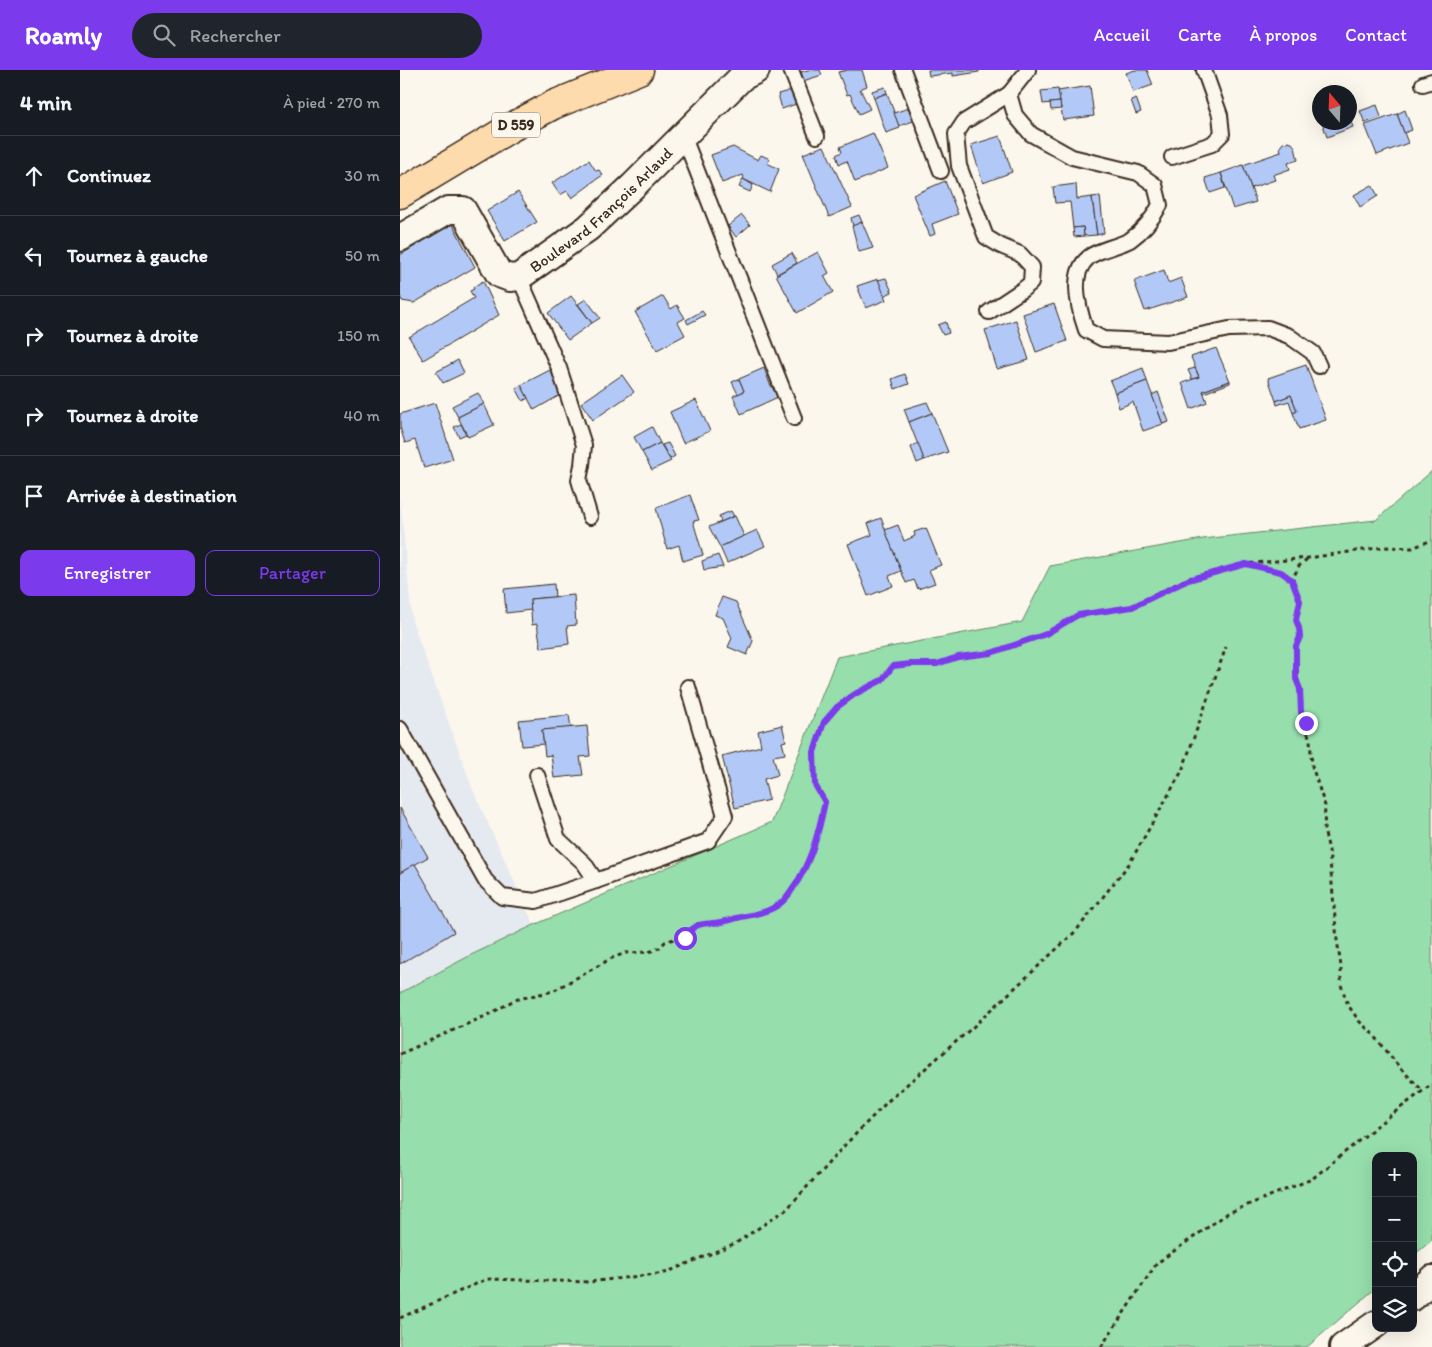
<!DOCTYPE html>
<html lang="fr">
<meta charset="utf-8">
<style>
:root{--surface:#171b24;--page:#20242c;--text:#f1f3f6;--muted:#9ea1a6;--line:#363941;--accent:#7c3aed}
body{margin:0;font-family:Itim,sans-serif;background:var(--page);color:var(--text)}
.controls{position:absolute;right:15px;bottom:15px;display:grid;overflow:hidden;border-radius:10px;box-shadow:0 5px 20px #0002}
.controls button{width:45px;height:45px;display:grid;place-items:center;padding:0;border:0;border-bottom:1px solid var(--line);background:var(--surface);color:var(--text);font:25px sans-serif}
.compass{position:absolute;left:912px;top:15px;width:45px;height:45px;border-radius:50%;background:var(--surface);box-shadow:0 5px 20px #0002;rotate:341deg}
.stop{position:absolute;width:15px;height:15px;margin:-11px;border:4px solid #7c3aed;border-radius:50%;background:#fff}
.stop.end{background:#7c3aed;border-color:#fff;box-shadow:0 1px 5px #0008}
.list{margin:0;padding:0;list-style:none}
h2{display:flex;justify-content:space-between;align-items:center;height:65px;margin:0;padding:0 20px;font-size:21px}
h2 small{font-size:16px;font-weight:400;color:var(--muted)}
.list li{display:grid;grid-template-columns:32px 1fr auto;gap:15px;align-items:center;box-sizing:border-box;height:80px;padding:0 20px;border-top:1px solid var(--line)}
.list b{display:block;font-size:19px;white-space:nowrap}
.list em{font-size:16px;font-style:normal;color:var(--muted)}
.actions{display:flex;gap:10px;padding:15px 20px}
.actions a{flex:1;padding:11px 0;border:1px solid var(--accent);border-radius:10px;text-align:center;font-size:18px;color:var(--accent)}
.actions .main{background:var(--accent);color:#fff}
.icon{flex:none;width:28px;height:28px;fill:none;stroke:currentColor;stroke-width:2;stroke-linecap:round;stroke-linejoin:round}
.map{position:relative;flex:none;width:1032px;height:1277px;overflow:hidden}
header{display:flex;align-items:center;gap:30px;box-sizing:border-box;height:70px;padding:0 25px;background:var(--accent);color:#fff}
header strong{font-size:24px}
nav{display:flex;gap:28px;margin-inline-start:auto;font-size:18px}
.search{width:350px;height:45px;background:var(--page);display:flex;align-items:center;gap:12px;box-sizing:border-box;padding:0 18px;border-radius:28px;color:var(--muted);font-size:19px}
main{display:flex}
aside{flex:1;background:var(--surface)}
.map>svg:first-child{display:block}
.built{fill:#e5e9f0}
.green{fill:#96deac;stroke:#688465}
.building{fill:#b2c9f8;stroke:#3b2a1e}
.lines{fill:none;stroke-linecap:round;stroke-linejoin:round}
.service-casing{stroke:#3b2a1e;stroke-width:18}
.minor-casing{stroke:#3b2a1e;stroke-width:30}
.primary-casing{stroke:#3b2a1e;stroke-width:31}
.path{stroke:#3b2a1e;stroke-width:3;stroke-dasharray:4 4;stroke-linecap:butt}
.service{stroke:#fbf7ec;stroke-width:14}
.minor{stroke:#fbf7ec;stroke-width:26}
.primary{stroke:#fedbac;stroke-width:28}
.route{stroke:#7c3aed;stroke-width:6}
.labels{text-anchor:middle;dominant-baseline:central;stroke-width:4;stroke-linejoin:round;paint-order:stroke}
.shield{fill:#fbf7ec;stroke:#75685c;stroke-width:1}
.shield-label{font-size:15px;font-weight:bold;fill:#3b2a1e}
.street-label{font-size:16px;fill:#3b2a1e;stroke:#fbf7ec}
</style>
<header>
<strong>Roamly</strong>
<div class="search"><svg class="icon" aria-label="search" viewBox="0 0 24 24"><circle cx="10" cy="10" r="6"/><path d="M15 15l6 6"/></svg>Rechercher</div>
<nav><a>Accueil</a><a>Carte</a><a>À propos</a><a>Contact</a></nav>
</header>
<main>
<aside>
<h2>4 min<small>À pied · 270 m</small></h2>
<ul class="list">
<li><svg class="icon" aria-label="ahead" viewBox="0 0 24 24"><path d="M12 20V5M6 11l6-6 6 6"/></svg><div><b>Continuez</b></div><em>30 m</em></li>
<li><svg class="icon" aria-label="left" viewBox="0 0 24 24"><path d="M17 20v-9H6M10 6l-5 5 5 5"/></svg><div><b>Tournez à gauche</b></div><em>50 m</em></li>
<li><svg class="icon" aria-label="right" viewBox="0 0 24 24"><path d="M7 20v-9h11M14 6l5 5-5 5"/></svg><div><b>Tournez à droite</b></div><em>150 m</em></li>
<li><svg class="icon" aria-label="right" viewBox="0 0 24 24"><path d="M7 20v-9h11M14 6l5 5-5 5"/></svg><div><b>Tournez à droite</b></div><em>40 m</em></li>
<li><svg class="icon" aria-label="arrive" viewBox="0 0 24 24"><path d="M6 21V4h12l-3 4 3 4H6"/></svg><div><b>Arrivée à destination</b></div></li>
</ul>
<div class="actions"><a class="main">Enregistrer</a><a>Partager</a></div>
</aside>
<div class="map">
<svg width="1032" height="1277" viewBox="0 0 1032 1277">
<rect width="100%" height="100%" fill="#fbf7ec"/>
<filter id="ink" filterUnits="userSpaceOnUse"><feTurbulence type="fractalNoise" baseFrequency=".02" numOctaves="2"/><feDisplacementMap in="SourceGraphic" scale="10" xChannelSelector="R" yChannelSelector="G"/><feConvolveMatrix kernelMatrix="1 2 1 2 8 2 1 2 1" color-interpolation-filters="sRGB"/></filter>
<g filter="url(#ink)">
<!-- built -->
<polygon class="built" points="0,426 12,551 73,720 134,855 71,885 0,923"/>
<!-- green -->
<polygon class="green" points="1032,401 1032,1170 1013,1186 1013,1086 976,1086 976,1218 907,1277 0,1277 0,923 71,885 134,855 372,752 437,587 622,552 650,496 803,469 976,450"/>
<!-- building -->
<g class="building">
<polygon points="408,0 420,0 422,5 403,11 401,2"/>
<polygon points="448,0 462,0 467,16 460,19 470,39 459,44 450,24 447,25 438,2"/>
<polygon points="528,0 579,0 579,2 553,6 553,3 529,6"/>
<polygon points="735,0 747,0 753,15 733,22 726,3"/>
<polygon points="690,16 694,46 663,50 658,21"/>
<polygon points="485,17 487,23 474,28 472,21"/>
<polygon points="658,19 660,32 643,34 641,21"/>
<polygon points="392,20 396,34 382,39 378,24"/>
<polygon points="487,23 500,58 486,63 474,28"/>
<polygon points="736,28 741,42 736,44 731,30"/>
<polygon points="660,32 661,39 651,40 650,33"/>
<polygon points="977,35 981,47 965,53 960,41"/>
<polygon points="514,36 519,49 499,56 494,43"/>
<polygon points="1005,40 1012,60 1004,63 997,44"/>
<polygon points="997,44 1008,73 977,85 965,55"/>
<polygon points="949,47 953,57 927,67 922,52 949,52"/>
<polygon points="473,63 488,98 455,112 447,91 439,94 436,85 442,82 440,77"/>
<polygon points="600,66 612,102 583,113 571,75"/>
<polygon points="887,72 892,73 895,77 898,90 888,93 890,99 873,105 875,110 851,118 843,95 881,82 880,77 883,73"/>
<polygon points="424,76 452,137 429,147 403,84"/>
<polygon points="333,77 358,90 361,85 370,89 367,93 379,99 370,122 343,109 344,107 343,105 322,113 311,85"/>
<polygon points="189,90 196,101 199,100 203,105 191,113 191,114 172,128 167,121 160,125 152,113"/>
<polygon points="843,95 856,132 833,139 821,103"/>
<polygon points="821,103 825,118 810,123 805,108"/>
<polygon points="343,109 353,115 350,122 339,117"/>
<polygon points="545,111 558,144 532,154 535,164 530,166 513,125"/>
<polygon points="676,114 677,129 692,127 697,165 684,166 683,157 673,158 670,132 655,133 653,117"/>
<polygon points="972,115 978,126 960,137 954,125"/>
<polygon points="118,122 137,152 105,171 87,141"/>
<polygon points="700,126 704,163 697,165 692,127"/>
<polygon points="342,145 350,155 336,167 328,156"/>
<polygon points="459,145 462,152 453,156 451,148"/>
<polygon points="462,152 473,178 459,182 452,156"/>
<polygon points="52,153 75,197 14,233 2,231 0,226 0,185"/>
<polygon points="683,157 684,166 674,167 673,158"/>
<polygon points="418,182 429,203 424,206 433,222 397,243 376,205"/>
<polygon points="392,183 397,193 377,204 372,194"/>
<polygon points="764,200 768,213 781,208 788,227 745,241 734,211"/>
<polygon points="486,208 492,222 483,226 478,210"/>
<polygon points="478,209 486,230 466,238 457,216"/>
<polygon points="83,211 99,245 23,290 9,267 74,228 70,221 74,219 73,217"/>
<polygon points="171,226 192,253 168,270 148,243"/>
<polygon points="263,226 271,239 277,235 285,248 278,252 285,265 257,280 235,242"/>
<polygon points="186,229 200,248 192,253 178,234"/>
<polygon points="654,234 667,271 636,282 623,244"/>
<polygon points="302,241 305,245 288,254 286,250"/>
<polygon points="616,250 629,290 597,299 585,260"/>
<polygon points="546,252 549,263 543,265 538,255"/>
<polygon points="816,278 830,311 803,321 807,332 791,339 782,313 799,307 791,287"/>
<polygon points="58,290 64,303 43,313 36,302"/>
<polygon points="906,295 926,350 899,359 893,343 897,341 891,325 876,331 868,308"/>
<polygon points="364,298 370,314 378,327 341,344 333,326 344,321 339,309"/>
<polygon points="743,298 747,311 715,323 710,311"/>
<polygon points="795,298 799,307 792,309 788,300"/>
<polygon points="150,300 162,324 134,340 121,315"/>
<polygon points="505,304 509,314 495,319 492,309"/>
<polygon points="222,305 234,322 193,350 181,333"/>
<polygon points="339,309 344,321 338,324 332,312"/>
<polygon points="747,311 763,354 743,361 733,332 719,338 715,323"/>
<polygon points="830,311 830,313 804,323 803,321"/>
<polygon points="121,315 128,328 123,331 116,318"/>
<polygon points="758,322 769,352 763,354 752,325"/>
<polygon points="78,323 84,334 58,347 52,336"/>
<polygon points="891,325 897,341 893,343 889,331 877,335 876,331"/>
<polygon points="296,330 310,361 283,373 270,342"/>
<polygon points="527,332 532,343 509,352 504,339"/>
<polygon points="35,333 53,389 24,398 15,370 5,373 0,357 0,344"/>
<polygon points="84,334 94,355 68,367 58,347"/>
<polygon points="532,343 548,382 524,390 509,352"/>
<polygon points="61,354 66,364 59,367 54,357"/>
<polygon points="252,357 260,373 242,382 234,367"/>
<polygon points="260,373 271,391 252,400 242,382"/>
<polygon points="268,373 275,386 270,389 262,375"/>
<polygon points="518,373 524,390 517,393 511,377"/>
<polygon points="290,425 299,450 293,451 303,485 283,491 279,475 267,479 256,438"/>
<polygon points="331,441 334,446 321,452 319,446"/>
<polygon points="335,446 344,466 320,477 309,457"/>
<polygon points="481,448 501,501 489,506 493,516 468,526 448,474 472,465 468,453"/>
<polygon points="498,455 504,471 515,466 514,462 526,458 541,495 529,500 535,513 518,519 514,510 506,513 485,460"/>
<polygon points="357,460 365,476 327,493 320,477"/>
<polygon points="318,485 323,497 304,500 302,491"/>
<polygon points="154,514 155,527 130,529 131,540 106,543 104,519"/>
<polygon points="174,525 176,555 167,556 169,574 141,578 137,554 132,555 130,529"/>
<polygon points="322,527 336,532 353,571 347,585 328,577 332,568 323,548 315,545"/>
<polygon points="169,645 171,658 142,660 144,674 122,676 119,650"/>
<polygon points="382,655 386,671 382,672 385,684 373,686 378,705 364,709 369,730 335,738 322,686 361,676 358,661"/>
<polygon points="187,656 190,686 180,687 183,705 154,708 151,685 145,686 142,660"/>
<polygon points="0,738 28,787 0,803"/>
<polygon points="15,794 54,862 0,894 0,803"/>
</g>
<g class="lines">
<defs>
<g id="service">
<polyline points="391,0 417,66"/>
<polyline points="503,0 541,101"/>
<path d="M628 0 609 24 615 45 631 64 672 87 738 103 755 115 760 135C753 148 743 161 730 170 720 176 696 180 688 188 669 204 679 240 686 260L703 269 768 272 829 259 868 258 889 266 913 283 919 296"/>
<polyline points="1023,14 1032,11"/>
<polyline points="283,65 394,348"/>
<polyline points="772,87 812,74 822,64 820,45 804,0"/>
<polyline points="119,207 159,298 184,375 182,395 179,410 190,447"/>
<polyline points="589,242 622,220 631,213 632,197 620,184 601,176 586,167 559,96 556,64 564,52 609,24"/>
<polyline points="0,659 85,810 102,827 136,831 196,811 308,771 325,746 288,617"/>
<polyline points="137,705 158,769 184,793 196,811"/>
</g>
<g id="minor">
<path id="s1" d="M0 168 48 140H63L99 204 110 208 119 207 188 158 233 116 342 7 356 0"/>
<polyline points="1013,1227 1032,1209"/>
<polyline points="943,1277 976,1254"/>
</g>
<polyline id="primary" points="0,124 110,58 153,35 239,0"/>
</defs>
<!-- service casing -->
<use href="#service" class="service-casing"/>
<!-- minor casing -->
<use href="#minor" class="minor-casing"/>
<!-- primary casing -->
<use href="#primary" class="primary-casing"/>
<!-- path -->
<g class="path">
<polyline points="907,489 899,496 892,510 900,531 896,550 899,558 900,567 896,576 897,609 900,619 901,642 910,670 912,696 925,736 924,760 929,780 937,870 941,896 941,915 948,935 959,951 974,965 1000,998 1023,1021"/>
<polyline points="851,495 881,502 892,510"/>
<polyline points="0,984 92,943 114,930 153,921 212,888 226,883 249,882 259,878 265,872 277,868 285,867 290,860 298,854 325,852 336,848 365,842 386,829 405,798 415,774 425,732 415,715 414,682 424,652 437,637 455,624 482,610 493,596 511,594 537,594 558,587 591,583 646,564 678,545 732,537 787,509 845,494 908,488 984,477 1012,478 1032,470"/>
<polyline points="0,1248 87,1209 189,1212 265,1203 336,1173 387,1139 444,1076 488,1031 573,957 676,861 729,794 782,701 826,577"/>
<polyline points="701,1277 757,1193 828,1143 912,1109 983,1051 1032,1014"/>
</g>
<!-- service -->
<use href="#service" class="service"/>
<!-- minor -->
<use href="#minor" class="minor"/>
<!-- primary -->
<use href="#primary" class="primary"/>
</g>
</g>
<g class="lines" filter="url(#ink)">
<!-- route -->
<path class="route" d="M285 868C297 848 308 856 326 851 329 851 333 849 337 848 354 844 373 843 386 828 391 823 395 815 399 809 413 785 419 760 425 732L415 715 414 682 424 652 437 637 455 624 482 610 493 596 511 594H537L558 587 591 583 646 564 678 545 732 537 788 510 846 494 881 502 892 510 900 531 896 550 899 558 900 567 896 576V609L900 619 901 642 906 653"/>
</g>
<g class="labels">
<!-- shield labels -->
<rect class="shield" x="92" y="42.5" width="48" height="25" rx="4"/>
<g class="shield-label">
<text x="116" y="55">D 559</text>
</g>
<!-- street labels -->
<g class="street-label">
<text stroke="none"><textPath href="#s1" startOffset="271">Boulevard François Arlaud</textPath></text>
</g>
</g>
</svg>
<div class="controls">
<button>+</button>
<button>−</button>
<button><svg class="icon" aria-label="locate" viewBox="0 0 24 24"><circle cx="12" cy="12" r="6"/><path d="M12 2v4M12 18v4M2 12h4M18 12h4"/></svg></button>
<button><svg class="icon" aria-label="layers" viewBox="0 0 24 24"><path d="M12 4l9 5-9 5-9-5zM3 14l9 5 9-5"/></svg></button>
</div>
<svg class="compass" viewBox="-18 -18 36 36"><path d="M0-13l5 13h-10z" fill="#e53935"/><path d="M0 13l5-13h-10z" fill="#9ea1a6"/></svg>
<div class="stop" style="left:285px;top:868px"></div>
<div class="stop end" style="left:906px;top:653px"></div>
</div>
</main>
